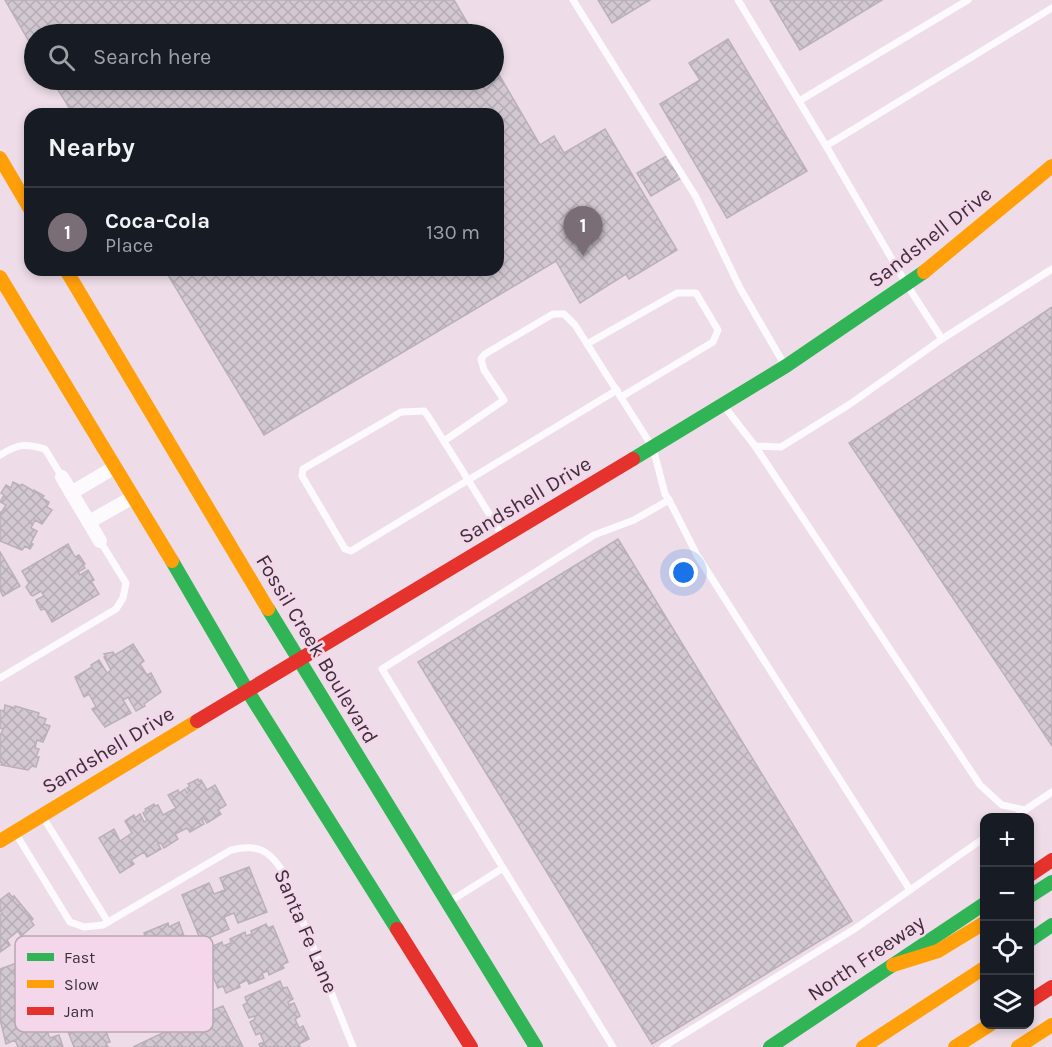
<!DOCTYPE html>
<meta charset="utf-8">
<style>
:root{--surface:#171b24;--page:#20242c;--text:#f1f3f6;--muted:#9ea1a6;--line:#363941;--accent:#7a6d76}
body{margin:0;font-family:Karla,sans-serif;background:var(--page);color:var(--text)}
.controls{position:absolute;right:18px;bottom:18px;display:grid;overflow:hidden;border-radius:12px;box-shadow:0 3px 9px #0003}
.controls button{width:54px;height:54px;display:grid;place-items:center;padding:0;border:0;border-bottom:2px solid var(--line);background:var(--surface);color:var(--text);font:30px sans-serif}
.you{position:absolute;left:684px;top:573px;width:21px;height:21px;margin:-15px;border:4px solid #fff;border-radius:50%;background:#1a73e8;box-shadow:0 0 0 9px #1a73e833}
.badge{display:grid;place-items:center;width:39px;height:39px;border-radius:50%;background:var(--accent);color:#fff;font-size:20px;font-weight:700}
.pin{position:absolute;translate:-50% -50px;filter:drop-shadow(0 2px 3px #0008)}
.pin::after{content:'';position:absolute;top:32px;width:21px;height:18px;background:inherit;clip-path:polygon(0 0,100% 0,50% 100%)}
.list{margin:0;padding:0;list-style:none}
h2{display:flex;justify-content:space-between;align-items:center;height:78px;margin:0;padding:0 24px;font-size:26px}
h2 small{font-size:20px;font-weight:400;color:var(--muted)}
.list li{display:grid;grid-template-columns:39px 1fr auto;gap:18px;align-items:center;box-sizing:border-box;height:90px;padding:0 24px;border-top:2px solid var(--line)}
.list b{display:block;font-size:22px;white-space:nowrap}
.list p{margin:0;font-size:20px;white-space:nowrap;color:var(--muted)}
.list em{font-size:20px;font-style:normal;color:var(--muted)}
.icon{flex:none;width:33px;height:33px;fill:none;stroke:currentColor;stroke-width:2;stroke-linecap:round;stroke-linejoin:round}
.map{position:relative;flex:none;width:1052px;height:1047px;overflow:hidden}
.search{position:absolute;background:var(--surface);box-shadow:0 3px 9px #0003;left:24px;top:24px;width:480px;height:66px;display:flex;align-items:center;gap:15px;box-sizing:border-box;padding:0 21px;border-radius:33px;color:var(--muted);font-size:22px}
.panel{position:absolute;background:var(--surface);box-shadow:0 3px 9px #0003;left:24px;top:108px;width:480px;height:168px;border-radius:18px}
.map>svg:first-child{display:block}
.building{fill:url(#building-cross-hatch);stroke:#bbb0ba;stroke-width:1.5}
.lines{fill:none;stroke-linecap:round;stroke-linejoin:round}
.lane{stroke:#fcfafc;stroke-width:7}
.street{stroke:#fcfafc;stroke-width:14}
.fast{stroke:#30b455;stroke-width:14}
.slow{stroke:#ff9f0a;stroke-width:14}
.jam{stroke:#e5322d;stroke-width:14}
.labels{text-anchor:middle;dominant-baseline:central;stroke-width:5;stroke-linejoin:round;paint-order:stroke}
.street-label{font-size:21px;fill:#3b3038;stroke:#f4d7eb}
.key{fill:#f4d7eb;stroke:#bca5b5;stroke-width:1.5}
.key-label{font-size:16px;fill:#3b3038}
</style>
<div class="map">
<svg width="1052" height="1047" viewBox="0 0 1052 1047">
<defs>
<pattern id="building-cross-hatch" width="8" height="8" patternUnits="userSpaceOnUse" patternTransform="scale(1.5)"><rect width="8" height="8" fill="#d2c8d1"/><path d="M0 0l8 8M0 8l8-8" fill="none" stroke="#b5acb4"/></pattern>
</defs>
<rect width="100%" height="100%" fill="#eedde8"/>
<!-- building -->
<g class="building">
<polygon points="5,0 454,0 474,34 34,34 34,50"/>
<polygon points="598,0 650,0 612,23"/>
<polygon points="770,0 882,0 800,50"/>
<polygon points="728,39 807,171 727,218 660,104 700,80 689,63"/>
<polygon points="494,66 540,145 554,136 564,153 605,129 677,250 629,279 626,274 580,303 556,261 264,435 165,270 498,270 498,114 73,114 52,80 494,80"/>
<polygon points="670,154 683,177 651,196 637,173"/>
<polygon points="1052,307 1052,746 849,443"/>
<polygon points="13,482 21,486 22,484 32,490 33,492 34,490 44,496 42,498 49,502 47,507 52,510 42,524 35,520 31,528 37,531 31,543 33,544 30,549 25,546 22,550 0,541 0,512 1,513 6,505 0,502 4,495 1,493 6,485 11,488"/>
<polygon points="618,539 852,921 652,1044 418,662"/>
<polygon points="68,544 75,557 79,555 85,564 83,565 85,568 78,572 80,575 88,570 94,580 91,581 99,594 52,622 45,609 41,610 37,603 36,600 44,596 41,591 33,596 31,595 26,587 29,583 22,571"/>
<polygon points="0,552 20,586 3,596 0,590"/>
<polygon points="133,644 144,661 140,664 147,675 151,673 161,692 144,704 145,706 136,711 128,697 123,700 131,713 105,727 92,709 96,707 89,694 84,697 75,677 92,667 91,665 99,660 107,673 111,670 104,657 106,656 104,654 113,652 115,655"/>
<polygon points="5,705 15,708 15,706 39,713 38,716 46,719 44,724 50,726 43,742 37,740 35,748 39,749 36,757 39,757 36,767 32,766 28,770 1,765 2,762 0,762 0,736 3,729 0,728 0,710 4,711"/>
<polygon points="198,779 199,781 201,780 207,790 215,785 226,805 218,810 221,814 207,823 204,818 202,819 204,824 190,832 187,828 175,834 178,839 164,848 161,843 158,844 161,849 147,857 144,852 131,860 134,864 120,873 99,838 114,829 120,841 132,833 125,821 134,815 135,818 140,814 144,822 147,820 143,813 146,811 145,809 154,804 155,806 158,805 163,815 176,808 168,795 178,790 179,793 185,789 187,793 189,791 187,788 190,786 188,784"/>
<polygon points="249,867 267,912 238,923 234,913 224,917 229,929 201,941 182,895 209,883 214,894 225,890 220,878"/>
<polygon points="9,893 12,897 14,896 33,919 31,921 34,925 21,936 18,931 7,940 10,945 0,952 0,915 2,913 0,911 0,900"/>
<polygon points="179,922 184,936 181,937 184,947 189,945 195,958 190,960 191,963 196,961 202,974 197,976 200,985 205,984 211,997 201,1001 202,1004 178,1014 177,1011 167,1015 161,1002 165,1000 162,991 157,993 152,979 156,977 155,974 150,976 145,962 149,960 145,952 141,954 135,940 145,936 144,933 168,923 169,927"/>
<polygon points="266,924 268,928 273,926 288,962 282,965 284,968 269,975 268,971 262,973 264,978 249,984 247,980 239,984 240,987 226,993 223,986 218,988 205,958 209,956 206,949 222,942 223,946 231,943 230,939 245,932 246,936 252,934 251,931"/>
<polygon points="28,959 31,967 34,966 39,980 34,982 37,989 41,987 46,1001 43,1002 48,1015 51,1013 56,1028 47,1031 50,1038 59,1035 63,1047 18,1047 15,1040 6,1044 0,1019 0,969"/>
<polygon points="84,968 91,989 87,991 93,1005 96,1004 110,1042 106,1043 108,1047 74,1047 64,1021 67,1020 65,1015 68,1013 63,1000 60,1001 58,995 55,996 49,981"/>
<polygon points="280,981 283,988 287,987 293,999 288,1002 289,1005 294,1003 300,1016 295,1019 299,1028 303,1026 309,1039 299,1044 300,1046 298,1047 260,1047 259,1044 264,1042 260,1033 256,1035 250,1022 255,1019 254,1016 249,1018 243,1005 247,1003 245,997"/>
<polygon points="223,1006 243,1047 133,1047 184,1023 190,1034 200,1029 195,1018"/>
</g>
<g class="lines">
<!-- lane -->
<g class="lane">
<polyline points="573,0 696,197 740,288 784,364"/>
<polyline points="799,101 968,0"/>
<polyline points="826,146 1052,8"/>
<polyline points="942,339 1052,269"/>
<polyline points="587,344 677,293 696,293 718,330 713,342 621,397"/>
<polyline points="724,406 755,446 781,447 850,404 942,339 907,285 826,146 738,0"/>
<polyline points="444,441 504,400 484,370 481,359 485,354 553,314 564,314 575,325 653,448 665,494 669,500 634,520 594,535 382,669 503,868"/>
<polyline points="755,446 980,785 1002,805 1025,810 1052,792"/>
<path d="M0 455C18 444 25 443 45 449L62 477"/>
<polyline points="669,500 697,555 910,890"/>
<path d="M502 535C478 495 453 456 428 416L424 411 401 412 303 469 302 476 345 549 351 551 617 390"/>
<polyline points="0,678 116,609 123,598 126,583 100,541"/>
<polyline points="43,817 108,922"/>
<polyline points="1014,818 1025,810"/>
<path d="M16 834 70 922 84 927 103 925 231 850C257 844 269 849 283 872L353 1047"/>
<polyline points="449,902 503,868 613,1047"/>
<polyline points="663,1047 856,928 984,838"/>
</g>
<!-- street -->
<g class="street">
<polyline points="62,477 100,541"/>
<polyline points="71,493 115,467"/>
<polyline points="89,522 133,497"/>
</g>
<!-- fast -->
<g class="fast">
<polyline points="633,459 786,366 924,272"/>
<polyline points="172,561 247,690 397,929"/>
<polyline points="268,609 536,1047"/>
<polyline points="1030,896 1052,882"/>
<polyline points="1030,940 1052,925"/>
<polyline points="770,1047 984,904"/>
</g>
<!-- slow -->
<g class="slow">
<polyline points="0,158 30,209"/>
<polyline points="66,270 268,609"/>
<polyline points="924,272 1052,166"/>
<polyline points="0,277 172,561"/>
<polyline points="0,841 197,721"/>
<polyline points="893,965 938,951 984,923"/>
<polyline points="863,1047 984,968"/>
<polyline points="955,1047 991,1024"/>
<polyline points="1018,1047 1052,1025"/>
</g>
<!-- jam -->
<g class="jam">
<polyline points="197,721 633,459"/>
<polyline points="1030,875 1052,860"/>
<polyline points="397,929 471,1047"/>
<polyline points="1030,1001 1052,987"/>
</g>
</g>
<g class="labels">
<!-- street labels -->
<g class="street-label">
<text transform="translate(930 237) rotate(-38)">Sandshell Drive</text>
<text transform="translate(525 500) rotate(-31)">Sandshell Drive</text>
<text transform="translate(317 649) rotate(59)">Fossil Creek Boulevard</text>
<text transform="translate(108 750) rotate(-31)">Sandshell Drive</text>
<text transform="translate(306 931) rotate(67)">Santa Fe Lane</text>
<text transform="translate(866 958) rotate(-34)">North Freeway</text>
</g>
</g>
<!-- legend -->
<rect x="15" y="936" width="198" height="96" rx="9" class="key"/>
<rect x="27" y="953" width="27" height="8" fill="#30b455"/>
<rect x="27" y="980" width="27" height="8" fill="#ff9f0a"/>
<rect x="27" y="1007" width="27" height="8" fill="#e5322d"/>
<g class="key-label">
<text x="64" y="963">Fast</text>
<text x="64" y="990">Slow</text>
<text x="64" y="1017">Jam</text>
</g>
</svg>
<div class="controls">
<button>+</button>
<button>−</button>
<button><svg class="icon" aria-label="locate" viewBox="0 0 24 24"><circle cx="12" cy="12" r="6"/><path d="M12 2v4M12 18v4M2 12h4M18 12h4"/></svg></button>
<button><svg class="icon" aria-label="layers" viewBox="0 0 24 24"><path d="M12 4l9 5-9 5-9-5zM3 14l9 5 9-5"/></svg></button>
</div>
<div class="you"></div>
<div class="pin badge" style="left:583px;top:256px">1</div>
<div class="search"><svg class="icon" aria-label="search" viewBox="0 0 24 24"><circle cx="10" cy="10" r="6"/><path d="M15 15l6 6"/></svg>Search here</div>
<section class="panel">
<h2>Nearby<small></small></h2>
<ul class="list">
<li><span class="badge">1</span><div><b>Coca-Cola</b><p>Place</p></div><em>130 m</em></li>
</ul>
</section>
</div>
